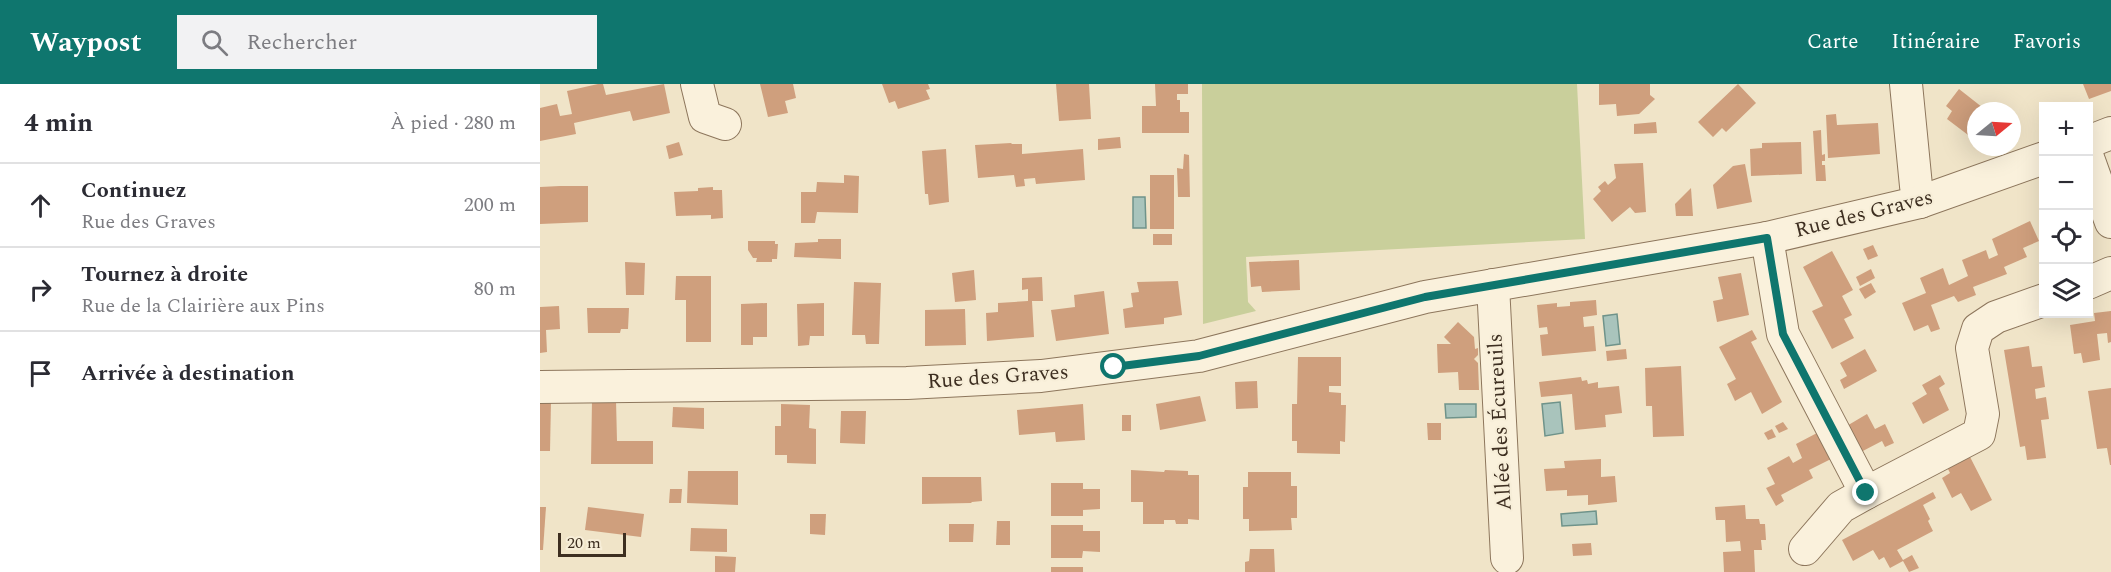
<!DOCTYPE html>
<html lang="fr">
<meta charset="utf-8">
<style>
:root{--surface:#fff;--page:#f2f2f3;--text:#2b2b33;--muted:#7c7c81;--line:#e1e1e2;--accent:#0f766e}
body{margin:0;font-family:Spectral,serif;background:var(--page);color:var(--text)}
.controls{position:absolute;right:18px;top:18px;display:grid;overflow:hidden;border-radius:0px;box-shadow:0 6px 24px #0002}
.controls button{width:54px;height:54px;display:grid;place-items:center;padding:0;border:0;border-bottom:2px solid var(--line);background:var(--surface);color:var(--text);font:30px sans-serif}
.compass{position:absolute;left:1427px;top:18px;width:54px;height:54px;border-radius:50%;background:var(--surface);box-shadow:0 6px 24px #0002;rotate:72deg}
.scale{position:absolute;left:18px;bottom:15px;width:68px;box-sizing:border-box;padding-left:6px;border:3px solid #3d2e20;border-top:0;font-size:16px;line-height:21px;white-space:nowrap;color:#3d2e20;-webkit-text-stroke:4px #f7eed8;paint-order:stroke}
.stop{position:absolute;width:18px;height:18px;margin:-14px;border:4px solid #0f766e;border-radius:50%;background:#fff}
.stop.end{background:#0f766e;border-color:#fff;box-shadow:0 2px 6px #0008}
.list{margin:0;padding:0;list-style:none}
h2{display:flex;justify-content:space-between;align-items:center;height:78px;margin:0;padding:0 24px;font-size:26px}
h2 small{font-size:20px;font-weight:400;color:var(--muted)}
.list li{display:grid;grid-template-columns:39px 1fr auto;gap:18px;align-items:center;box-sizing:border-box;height:84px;padding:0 24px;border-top:2px solid var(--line)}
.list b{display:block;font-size:22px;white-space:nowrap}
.list p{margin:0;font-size:20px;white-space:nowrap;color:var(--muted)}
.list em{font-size:20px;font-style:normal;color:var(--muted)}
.icon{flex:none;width:33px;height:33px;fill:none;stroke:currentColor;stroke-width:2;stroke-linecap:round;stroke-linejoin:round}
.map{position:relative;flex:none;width:1571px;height:488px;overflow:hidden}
header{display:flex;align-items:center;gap:36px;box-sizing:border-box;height:84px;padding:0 30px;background:var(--accent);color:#fff}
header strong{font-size:28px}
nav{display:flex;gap:33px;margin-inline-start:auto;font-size:21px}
.search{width:420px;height:54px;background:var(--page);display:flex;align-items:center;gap:15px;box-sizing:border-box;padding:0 21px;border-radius:0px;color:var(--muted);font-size:22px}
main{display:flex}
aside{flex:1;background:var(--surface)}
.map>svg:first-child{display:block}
.green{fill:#c9cf9b}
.water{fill:#a9c4bc;stroke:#6f938a;stroke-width:1.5}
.building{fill:#cf9f7d}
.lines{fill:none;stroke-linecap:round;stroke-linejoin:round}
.minor-casing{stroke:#8d765c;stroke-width:34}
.minor{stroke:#faf1dc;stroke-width:32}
.route{stroke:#0f766e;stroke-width:8}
.labels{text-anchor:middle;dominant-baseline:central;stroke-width:4.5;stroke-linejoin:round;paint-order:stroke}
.street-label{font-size:21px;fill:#3d2e20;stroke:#f7eed8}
</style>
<header>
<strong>Waypost</strong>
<div class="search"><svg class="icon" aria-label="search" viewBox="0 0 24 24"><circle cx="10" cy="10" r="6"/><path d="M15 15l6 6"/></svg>Rechercher</div>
<nav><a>Carte</a><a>Itinéraire</a><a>Favoris</a></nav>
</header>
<main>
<aside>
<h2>4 min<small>À pied · 280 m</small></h2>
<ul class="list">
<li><svg class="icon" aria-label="ahead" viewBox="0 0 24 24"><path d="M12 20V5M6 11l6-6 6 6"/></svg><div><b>Continuez</b><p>Rue des Graves</p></div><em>200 m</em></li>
<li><svg class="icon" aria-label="right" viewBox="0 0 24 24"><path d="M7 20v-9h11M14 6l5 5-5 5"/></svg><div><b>Tournez à droite</b><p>Rue de la Clairière aux Pins</p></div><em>80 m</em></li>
<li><svg class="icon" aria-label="arrive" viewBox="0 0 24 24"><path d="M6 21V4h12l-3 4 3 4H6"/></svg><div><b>Arrivée à destination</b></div></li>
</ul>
</aside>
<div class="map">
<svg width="1571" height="488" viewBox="0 0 1571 488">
<rect width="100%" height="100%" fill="#f0e4c8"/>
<!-- green -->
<polygon class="green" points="662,0 1037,0 1045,155 706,173 708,218 716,227 663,240"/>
<!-- water -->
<g class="water">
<polygon points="593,113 605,113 606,144 593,144"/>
<polygon points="1077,230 1080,260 1066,262 1063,232"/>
<polygon points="1020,318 1023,349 1005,352 1002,320"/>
<polygon points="905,320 936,320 936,333 906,334"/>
<polygon points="1056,427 1057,440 1022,442 1021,430"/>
</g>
<!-- building -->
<g class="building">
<polygon points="58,0 63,0 66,11 124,0 130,29 93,37 90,27 80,29 34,39 36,50 0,57 0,24 17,20 20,32 32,30 27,7"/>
<polygon points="220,0 253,0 256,14 245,17 248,29 228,33"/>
<polygon points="342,0 388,0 390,5 386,6 390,15 358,25 355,17 349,19"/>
<polygon points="516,0 549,0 551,35 519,37"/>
<polygon points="615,0 648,0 648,10 637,10 637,16 640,16 640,28 649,28 649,49 602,49 602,22 616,22"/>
<polygon points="1059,0 1110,0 1110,11 1115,15 1099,30 1077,32 1076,20 1059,21"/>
<polygon points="1198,0 1216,19 1186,48 1182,44 1173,53 1158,38"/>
<polygon points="1543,0 1571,0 1571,7 1549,15"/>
<polygon points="1419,5 1447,27 1436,27 1436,57 1407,35 1412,27 1406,22"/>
<polygon points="1296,30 1297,41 1338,39 1340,70 1288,74 1286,31"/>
<polygon points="1116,38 1117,49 1094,50 1094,40"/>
<polygon points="1281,46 1282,71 1285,70 1285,77 1282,77 1282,81 1285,81 1286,97 1276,97 1273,47"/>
<polygon points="580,53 581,64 558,66 558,55"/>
<polygon points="139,58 143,71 129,75 126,62"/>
<polygon points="1261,58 1262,90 1211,92 1210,65 1222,64 1222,59"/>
<polygon points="471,59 472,60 482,60 482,70 543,65 545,96 496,100 495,94 484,95 485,102 476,103 474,91 438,94 435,61"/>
<polygon points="406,65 409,118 389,121 388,110 385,110 382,67"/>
<polygon points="644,70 649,71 650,113 638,113 637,84 643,85"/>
<polygon points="1103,79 1106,128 1095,129 1090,123 1072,138 1053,115 1061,107 1058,103 1065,97 1068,101 1076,94 1074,80"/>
<polygon points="1205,80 1212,118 1177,125 1173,101 1193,82"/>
<polygon points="304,91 319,92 318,129 277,128 275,139 261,139 261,108 276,108 277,98 304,99"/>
<rect x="610" y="91" width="24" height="54"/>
<polygon points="20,102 48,102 48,138 0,140 0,103"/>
<polygon points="173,103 173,106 182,106 183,134 171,135 171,131 136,132 134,108 158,107 158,104"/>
<polygon points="1151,104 1153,132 1136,132 1135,120"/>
<polygon points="1490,137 1499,157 1483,164 1487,173 1464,183 1467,190 1433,203 1436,211 1418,218 1414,212 1391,221 1400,245 1391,248 1388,241 1374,247 1362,219 1386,209 1380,194 1403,184 1409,201 1428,192 1422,176 1446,166 1449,175 1458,171 1452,155"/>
<rect x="613" y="150" width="19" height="11"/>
<polygon points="278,155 301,155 301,175 254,173 255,159 278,158"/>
<polygon points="208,157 235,157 235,160 238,160 237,175 232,175 232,178 216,178 217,174 213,174 208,166"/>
<polygon points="1333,161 1338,172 1328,176 1323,165"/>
<polygon points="1292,167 1313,206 1302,212 1312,231 1304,235 1314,254 1292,265 1272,227 1283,222 1263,183"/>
<polygon points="759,176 760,206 722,208 721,202 711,203 709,178"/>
<polygon points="85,178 105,179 104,211 86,211"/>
<polygon points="1331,185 1335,194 1320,202 1316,193"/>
<polygon points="434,186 436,216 415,218 412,189"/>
<polygon points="1201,189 1209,231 1177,238 1173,217 1183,215 1178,193"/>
<polygon points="136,192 171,192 171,258 146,258 146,216 135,216"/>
<polygon points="502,193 503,217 492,217 494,253 447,257 446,229 458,228 458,219 488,217 488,205 482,206 482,194"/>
<polygon points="638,197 642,231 624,234 624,240 585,244 583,225 593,223 591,209 599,208 597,198"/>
<polygon points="314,198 341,199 339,260 326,260 325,251 312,251"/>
<polygon points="1331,199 1336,208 1325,215 1319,205"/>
<polygon points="564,207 569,250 516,257 511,226 535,223 534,211"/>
<polygon points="1056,216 1057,231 1043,233 1044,243 1054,242 1056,267 1002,272 1000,251 1008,250 1007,243 999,244 997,221 1017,219 1017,223 1030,222 1030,218"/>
<polygon points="227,219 227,253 213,253 213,261 201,261 201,220"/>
<polygon points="284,219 284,252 270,252 269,261 258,262 257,220"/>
<polygon points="19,222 20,245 6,246 7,268 0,269 0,223"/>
<polygon points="47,224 89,224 88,245 81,245 80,249 48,249"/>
<polygon points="425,225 426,261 385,262 385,226"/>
<polygon points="1571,227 1571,258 1568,259 1567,249 1557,250 1560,276 1543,279 1541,269 1534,270 1530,241 1555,237 1554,229"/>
<polygon points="918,238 934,253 935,265 938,264 938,271 934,275 938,279 939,306 919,306 918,288 898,289 897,260 911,260 904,253"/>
<polygon points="1212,246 1217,255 1211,258 1242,318 1222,330 1211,308 1195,317 1187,300 1196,295 1179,263"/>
<polygon points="1489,262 1492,283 1502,282 1505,303 1495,305 1496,315 1506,313 1509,335 1501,336 1506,374 1487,376 1485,362 1480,363 1464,266"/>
<polygon points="1086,265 1087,275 1067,277 1066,267"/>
<polygon points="1325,265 1337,287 1304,305 1300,296 1307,292 1300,279"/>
<polygon points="758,273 801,273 801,302 789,302 789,308 801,309 801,321 806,321 805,358 800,357 800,370 757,369 757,357 752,357 752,320 757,320"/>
<polygon points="1141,282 1144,352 1113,353 1112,322 1106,322 1105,284"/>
<polygon points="1400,291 1405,300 1399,304 1409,326 1383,340 1372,319 1387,310 1382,301"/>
<polygon points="1041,293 1042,297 1047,296 1048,300 1058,298 1058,304 1079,302 1082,329 1065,331 1066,343 1035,346 1032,310 1001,313 999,298"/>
<polygon points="717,297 718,324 696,325 695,298"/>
<polygon points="1571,304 1571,381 1570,381 1567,364 1557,365 1548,307"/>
<polygon points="660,312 666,337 620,346 616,320"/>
<polygon points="52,316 76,316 77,357 113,357 113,380 51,380"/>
<polygon points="0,317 11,317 10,367 0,367"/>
<polygon points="241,320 270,321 269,344 276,345 276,380 247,379 247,371 235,371 235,342 241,342"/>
<polygon points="543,320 545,356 516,358 515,348 479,351 477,326"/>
<polygon points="133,323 164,324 164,345 132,343"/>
<polygon points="301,327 326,327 325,360 300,359"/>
<polygon points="1327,330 1335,345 1345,340 1354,359 1345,363 1342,357 1319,369 1305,343"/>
<rect x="582" y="331" width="9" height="16"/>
<polygon points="1243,338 1248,345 1239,349 1235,342"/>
<polygon points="887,339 901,339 901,356 888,356"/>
<polygon points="1232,345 1236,353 1228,356 1224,349"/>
<polygon points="1277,349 1291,375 1269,386 1273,394 1241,411 1244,417 1236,422 1226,404 1235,400 1227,384 1249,372 1253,379 1262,374 1256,360"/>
<polygon points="1428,369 1452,416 1431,427 1421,409 1412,414 1402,394 1410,389 1406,381"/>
<polygon points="1061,375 1061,393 1075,392 1077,418 1048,421 1048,411 1027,412 1027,406 1006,407 1004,385 1025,384 1024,377"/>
<polygon points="591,386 624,388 625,386 648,387 648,391 659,391 659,436 648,435 648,440 636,440 635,436 624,436 624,440 603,440 603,418 591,418"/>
<polygon points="148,387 198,387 198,421 147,419"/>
<polygon points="708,388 751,388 751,402 757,402 757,434 751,434 752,446 709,447 709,435 703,435 703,403 708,403"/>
<polygon points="382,393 441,393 442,417 432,418 431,419 382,420"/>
<polygon points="511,399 543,399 543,405 560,405 560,425 543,426 543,432 511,432"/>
<polygon points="130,405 142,405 141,419 129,419"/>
<polygon points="1393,408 1396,414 1383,421 1390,435 1388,437 1393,447 1357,466 1363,476 1372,471 1379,484 1369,488 1363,477 1350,484 1344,473 1339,476 1333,466 1313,477 1302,456"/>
<polygon points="1205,421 1206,435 1219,435 1220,440 1225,440 1226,456 1221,456 1222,466 1214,466 1215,488 1184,488 1183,468 1201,467 1200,457 1186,458 1185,436 1176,436 1175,423"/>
<polygon points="0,423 6,423 3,466 0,466"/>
<polygon points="48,423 104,430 101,453 45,446"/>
<polygon points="270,430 286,430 285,451 270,450"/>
<polygon points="457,437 470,437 470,461 456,461"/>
<polygon points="409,440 434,440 433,458 409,458"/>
<polygon points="511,441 543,441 543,447 560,447 560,468 543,467 542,474 511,474"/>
<polygon points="151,444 187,445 187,468 150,467"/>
<polygon points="1051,459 1052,471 1033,472 1032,460"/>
<polygon points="710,465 734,465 735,488 705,488 705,478 709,477"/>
<polygon points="175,472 196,473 195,488 175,488"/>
<rect x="511" y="483" width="32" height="5"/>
</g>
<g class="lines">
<defs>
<g id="minor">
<polyline points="157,0 165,33 185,40"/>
<polyline points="1366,0 1376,102 1380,118"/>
<polyline points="1548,58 1571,49"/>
<polyline points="1548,74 1571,138"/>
<polyline points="1227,154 1243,250 1326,409 1439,350 1443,330 1432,264 1438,245 1456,233 1504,216"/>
<polyline points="1548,199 1571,189"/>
<polyline points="953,201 967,474"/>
<polyline points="0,303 367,299 501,292 659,272 885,213 1227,154 1380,118 1504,74"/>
<polyline points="1265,465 1301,423 1326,409"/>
</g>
</defs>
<!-- minor casing -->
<use href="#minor" class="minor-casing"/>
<!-- minor -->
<use href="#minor" class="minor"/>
</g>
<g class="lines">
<!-- route -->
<polyline class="route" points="574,283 659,272 885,213 1227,154 1243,250 1326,409"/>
</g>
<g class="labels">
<!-- street labels -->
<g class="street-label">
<text transform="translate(1324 130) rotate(-14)">Rue des Graves</text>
<text transform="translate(458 293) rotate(-4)">Rue des Graves</text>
<text transform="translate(960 338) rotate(-93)">Allée des Écureuils</text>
</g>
</g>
</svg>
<div class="controls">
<button>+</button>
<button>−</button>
<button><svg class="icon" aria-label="locate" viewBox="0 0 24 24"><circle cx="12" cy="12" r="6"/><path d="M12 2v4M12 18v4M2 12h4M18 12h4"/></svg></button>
<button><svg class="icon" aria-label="layers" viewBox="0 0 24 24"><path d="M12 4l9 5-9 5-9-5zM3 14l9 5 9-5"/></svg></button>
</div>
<svg class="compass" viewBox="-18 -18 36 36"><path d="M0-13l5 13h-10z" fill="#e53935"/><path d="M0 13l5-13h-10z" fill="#7c7c81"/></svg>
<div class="scale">20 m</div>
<div class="stop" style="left:574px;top:283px"></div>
<div class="stop end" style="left:1326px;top:409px"></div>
</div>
</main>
